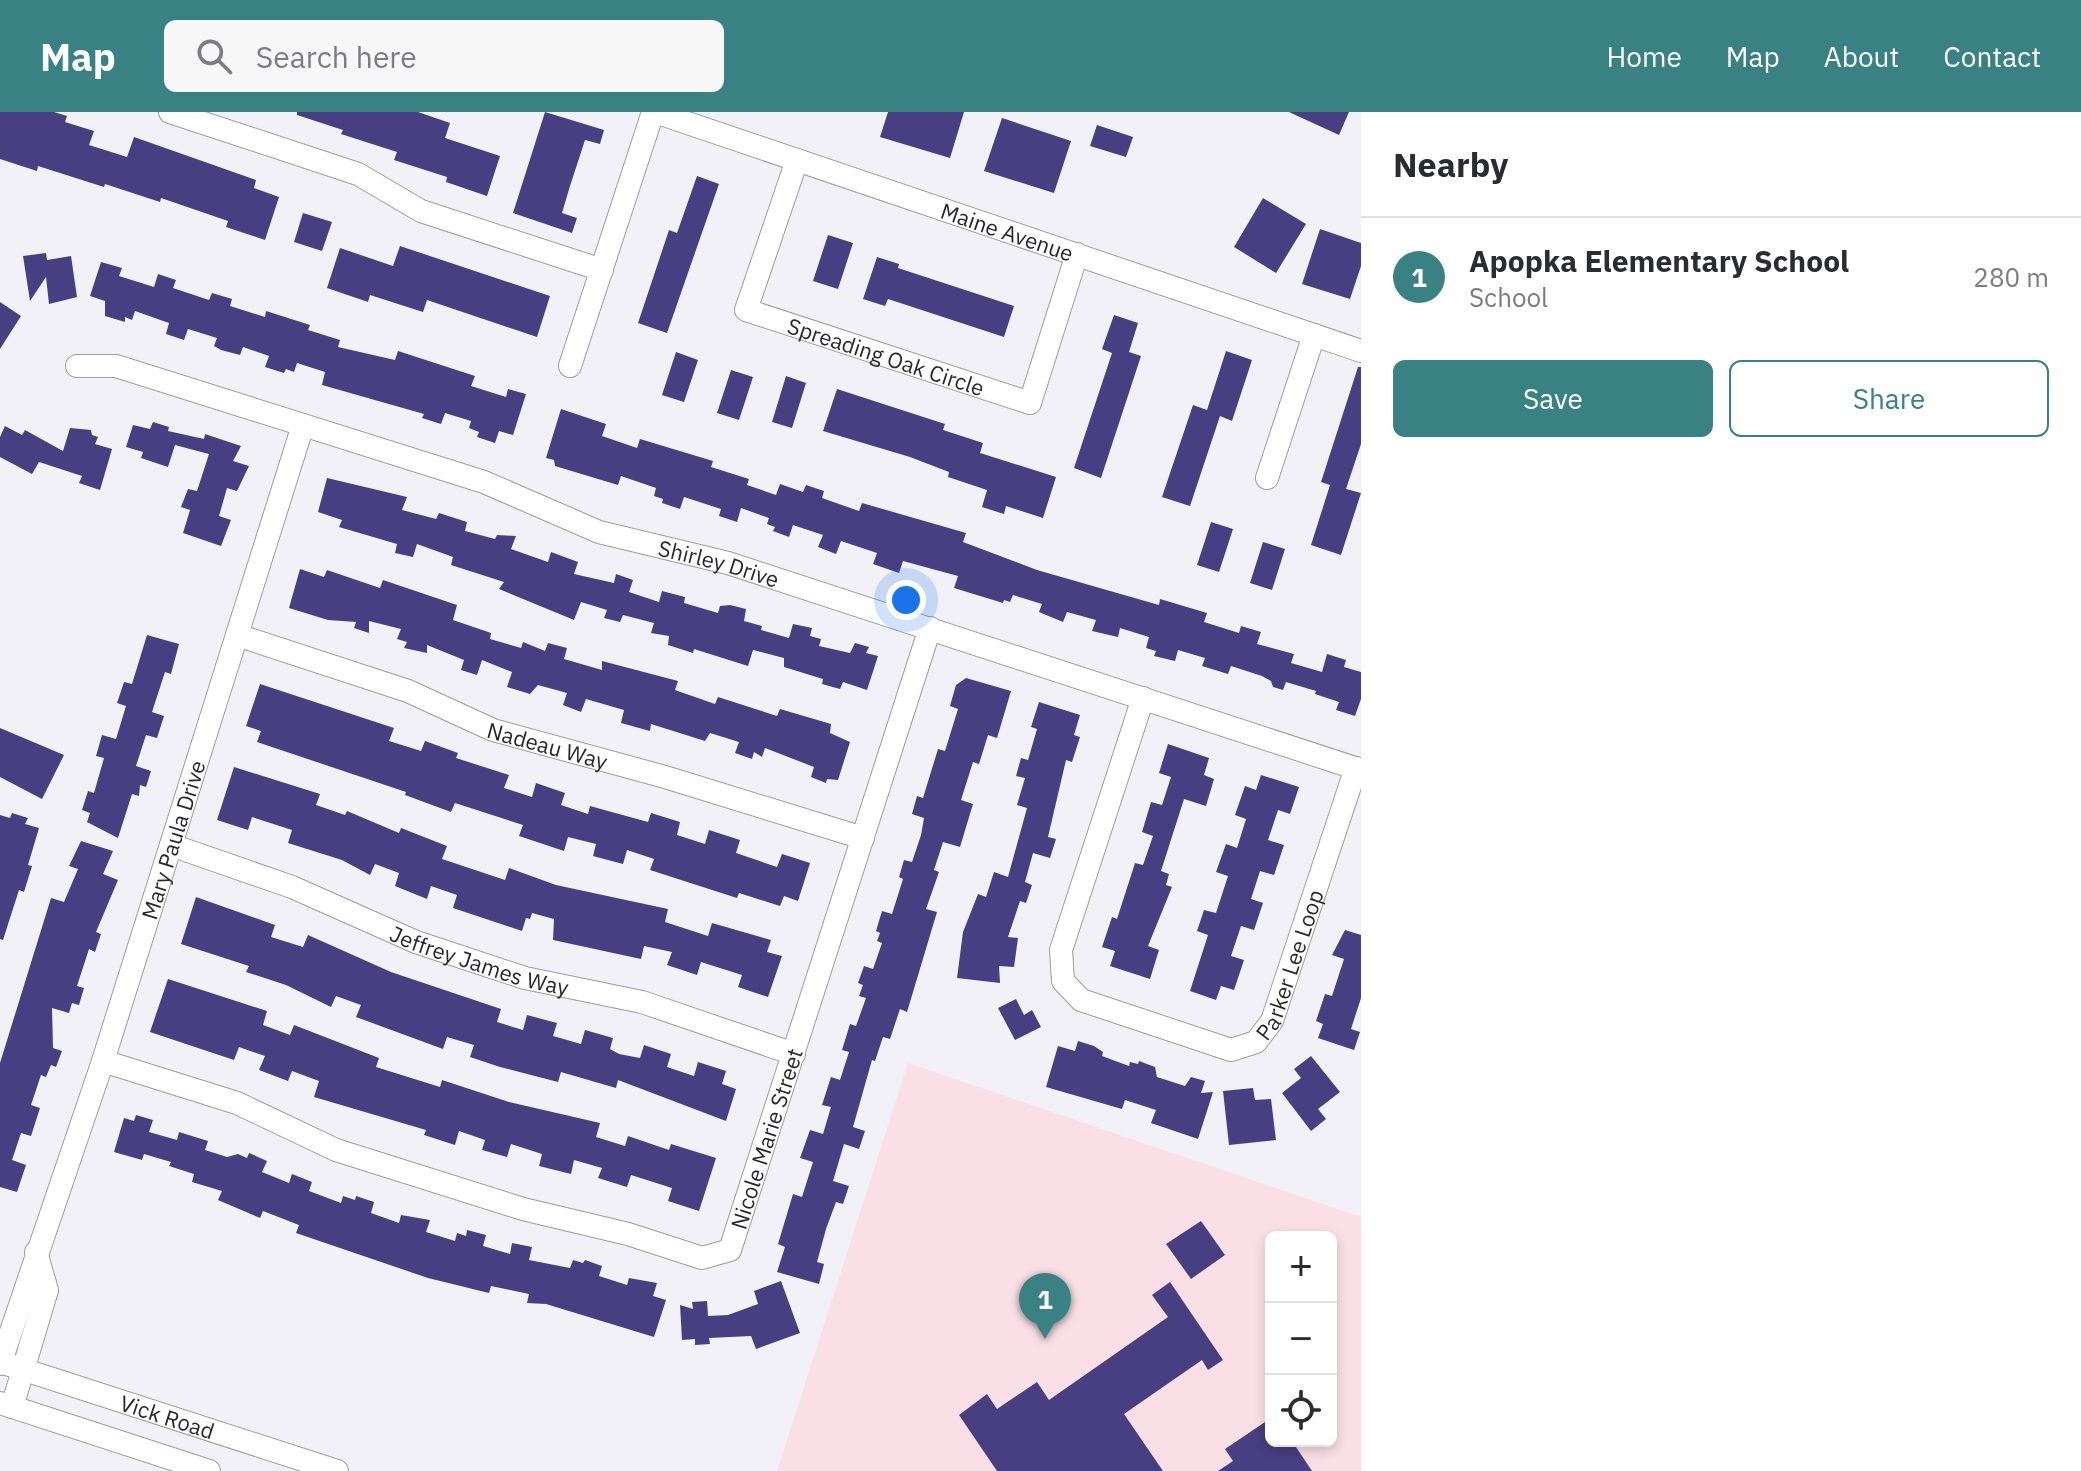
<!DOCTYPE html>
<meta charset="utf-8">
<style>
:root{--surface:#fff;--page:#f7f7f7;--text:#2b2b33;--muted:#7c7c81;--line:#e1e1e2;--accent:#398183}
body{margin:0;font-family:"IBM Plex Sans",sans-serif;background:var(--page);color:var(--text)}
.controls{position:absolute;right:24px;bottom:24px;display:grid;overflow:hidden;border-radius:12px;box-shadow:0 4px 12px #0003}
.controls button{width:72px;height:72px;display:grid;place-items:center;padding:0;border:0;border-bottom:2px solid var(--line);background:var(--surface);color:var(--text);font:40px sans-serif}
.you{position:absolute;left:906px;top:488px;width:28px;height:28px;margin:-20px;border:6px solid #fff;border-radius:50%;background:#1a73e8;box-shadow:0 0 0 12px #1a73e833}
.badge{display:grid;place-items:center;width:52px;height:52px;border-radius:50%;background:var(--accent);color:#fff;font-size:26px;font-weight:700}
.pin{position:absolute;translate:-50% -66px;filter:drop-shadow(0 2px 4px #0008)}
.pin::after{content:'';position:absolute;top:42px;width:28px;height:24px;background:inherit;clip-path:polygon(0 0,100% 0,50% 100%)}
.list{margin:0;padding:0;list-style:none}
h2{display:flex;justify-content:space-between;align-items:center;height:104px;margin:0;padding:0 32px;font-size:34px}
h2 small{font-size:26px;font-weight:400;color:var(--muted)}
.list li{display:grid;grid-template-columns:52px 1fr auto;gap:24px;align-items:center;box-sizing:border-box;height:120px;padding:0 32px;border-top:2px solid var(--line)}
.list b{display:block;font-size:30px;white-space:nowrap}
.list p{margin:0;font-size:26px;white-space:nowrap;color:var(--muted)}
.list em{font-size:26px;font-style:normal;color:var(--muted)}
.actions{display:flex;gap:16px;padding:24px 32px}
.actions a{flex:1;padding:18px 0;border:2px solid var(--accent);border-radius:12px;text-align:center;font-size:28px;color:var(--accent)}
.actions .main{background:var(--accent);color:#fff}
.icon{flex:none;width:44px;height:44px;fill:none;stroke:currentColor;stroke-width:2;stroke-linecap:round;stroke-linejoin:round}
.map{position:relative;flex:none;width:1361px;height:1359px;overflow:hidden}
header{display:flex;align-items:center;gap:48px;box-sizing:border-box;height:112px;padding:0 40px;background:var(--accent);color:#fff}
header strong{font-size:38px}
nav{display:flex;gap:44px;margin-inline-start:auto;font-size:28px}
.search{width:560px;height:72px;background:var(--page);display:flex;align-items:center;gap:20px;box-sizing:border-box;padding:0 28px;border-radius:12px;color:var(--muted);font-size:30px}
main{display:flex}
aside{flex:1;background:var(--surface)}
.map>svg:first-child{display:block}
.education{fill:#fae0e6;fill-rule:evenodd}
.building{fill:#483e82}
.lines{fill:none;stroke-linecap:round;stroke-linejoin:round}
.minor-casing{stroke:#9c9ca2;stroke-width:24}
.minor{stroke:#fff;stroke-width:22}
.labels{text-anchor:middle;dominant-baseline:central;stroke-width:8;stroke-linejoin:round;paint-order:stroke}
.street-label{font-size:22px;fill:#28282a;stroke:#fff}
</style>
<header>
<strong>Map</strong>
<div class="search"><svg class="icon" aria-label="search" viewBox="0 0 24 24"><circle cx="10" cy="10" r="6"/><path d="M15 15l6 6"/></svg>Search here</div>
<nav><a>Home</a><a>Map</a><a>About</a><a>Contact</a></nav>
</header>
<main>
<div class="map">
<svg width="1361" height="1359" viewBox="0 0 1361 1359">
<rect width="100%" height="100%" fill="#f1f1f7"/>
<!-- education -->
<path class="education" d="M908 951 1361 1105V1359H777ZM1271 1125H1331V1329H1271Z"/>
<!-- building -->
<g class="building">
<polygon points="0,0 54,0 67,4 65,10 94,19 89,33 127,45 134,25 256,68 254,76 279,85 265,128 226,115 228,109 161,86 160,90 105,72 104,75 38,54 37,59 0,47"/>
<polygon points="297,0 418,0 450,11 445,26 500,44 487,84 446,70 447,65 394,48 397,40 341,22 343,18 297,3"/>
<polygon points="545,0 604,18 600,32 585,28 570,74 562,101 577,106 572,121 513,101"/>
<polygon points="888,0 964,0 950,46 880,25"/>
<polygon points="1289,0 1349,0 1339,23"/>
<polygon points="1002,6 1071,29 1054,81 984,59"/>
<polygon points="1097,13 1133,25 1126,45 1090,34"/>
<polygon points="697,64 719,72 667,221 638,211 669,118 677,121"/>
<polygon points="1263,86 1306,112 1276,161 1234,135"/>
<polygon points="303,101 332,110 322,139 294,130"/>
<polygon points="1320,117 1361,131 1361,154 1350,187 1302,172"/>
<polygon points="828,123 853,131 838,177 813,169"/>
<polygon points="400,134 550,184 537,225 427,188 423,200 370,183 368,190 327,176 340,136 393,154"/>
<polygon points="46,141 47,148 71,144 77,185 49,192 46,165 30,189 23,144"/>
<polygon points="877,145 899,152 898,156 1014,194 1004,225 888,187 885,194 863,187"/>
<polygon points="101,150 122,156 119,164 154,175 158,162 176,168 173,176 209,188 212,181 232,187 230,194 265,205 266,199 310,213 308,218 340,228 338,235 395,248 398,239 475,264 471,274 506,285 508,277 526,282 513,323 499,319 495,331 477,325 479,320 469,316 471,309 445,301 441,312 422,306 424,302 322,273 325,260 297,251 294,260 286,257 284,261 265,255 269,244 243,235 240,243 221,238 214,234 217,226 188,217 184,228 166,222 169,211 135,199 132,208 125,205 125,210 105,204 105,189 90,184"/>
<polygon points="0,190 21,204 0,237"/>
<polygon points="1114,203 1138,211 1129,240 1141,244 1101,366 1074,356 1112,241 1102,237"/>
<polygon points="1226,239 1252,248 1232,309 1220,304 1190,394 1162,385 1193,293 1207,298"/>
<polygon points="676,240 698,248 684,290 662,283"/>
<polygon points="1358,255 1361,255 1361,332 1346,377 1361,381 1341,443 1311,433 1330,373 1321,370"/>
<polygon points="731,258 753,265 739,308 717,301"/>
<polygon points="786,264 806,271 792,316 772,310"/>
<polygon points="837,277 945,312 943,318 983,331 980,341 1056,365 1043,406 1006,394 1004,402 982,395 987,378 948,365 949,360 910,345 823,319"/>
<polygon points="561,297 606,312 602,324 637,336 640,327 713,349 711,355 749,367 747,373 776,383 780,372 803,380 806,373 824,379 822,386 859,399 862,391 966,421 963,430 1037,458 1159,493 1160,487 1207,501 1204,510 1239,521 1241,514 1261,520 1257,532 1294,542 1291,551 1322,560 1327,542 1346,548 1344,555 1361,560 1361,587 1355,604 1336,598 1339,590 1315,582 1316,579 1286,570 1283,578 1273,575 1271,569 1262,564 1231,554 1228,562 1202,554 1205,546 1178,538 1175,549 1154,544 1156,539 1146,536 1149,525 1120,516 1118,525 1092,519 1096,508 1067,500 1063,510 1039,500 1042,492 1013,483 1010,490 1004,488 1003,491 954,476 958,464 903,449 899,461 873,452 877,441 841,429 836,442 818,435 823,423 793,413 789,425 773,419 775,415 767,412 769,406 741,396 737,410 719,404 721,397 684,385 680,397 662,391 663,387 654,384 656,376 621,364 618,373 555,354 554,348 546,346"/>
<polygon points="153,310 169,315 168,319 204,327 205,322 241,334 233,349 249,354 237,379 227,376 219,404 231,408 221,434 183,421 190,398 181,395 188,377 197,379 209,342 175,333 168,355 141,346 143,340 126,335 133,313 150,317"/>
<polygon points="5,314 22,323 25,318 63,339 70,316 91,318 92,323 98,325 95,332 112,337 100,378 79,371 82,364 39,350 32,362 0,345 0,325"/>
<polygon points="327,366 407,385 402,398 436,407 439,401 467,410 465,419 495,427 497,423 516,424 511,437 548,450 551,440 578,450 574,462 614,471 616,462 633,468 629,480 659,490 662,479 685,485 684,491 718,501 720,494 730,493 746,497 744,509 762,514 761,518 789,526 793,512 812,516 810,524 821,527 819,534 850,541 855,531 869,535 866,541 878,544 867,578 843,570 840,577 822,572 823,567 784,555 784,546 753,538 748,554 694,537 693,541 668,533 669,524 651,521 654,511 623,503 620,510 604,506 607,498 581,490 574,508 499,477 504,470 451,453 453,445 417,432 413,445 395,441 397,432 339,415 342,408 318,400"/>
<polygon points="1211,410 1233,417 1219,460 1197,453"/>
<polygon points="1263,430 1285,437 1272,478 1250,471"/>
<polygon points="300,457 324,465 327,458 380,476 383,468 457,493 453,508 491,521 490,527 521,536 523,530 545,539 548,531 567,536 564,547 602,558 602,549 678,569 675,578 715,592 718,585 777,604 780,597 831,612 830,621 850,630 838,668 827,667 826,671 811,665 814,655 765,636 762,645 754,640 752,647 735,641 739,630 710,621 705,629 651,612 650,619 621,611 624,598 586,587 581,600 563,593 567,581 538,573 530,582 507,575 512,560 482,548 477,563 461,558 464,548 427,533 427,541 404,536 407,530 397,527 401,517 369,509 369,521 354,516 356,510 328,508 289,496"/>
<polygon points="147,523 179,532 171,562 165,560 152,600 164,604 157,626 146,623 136,654 151,659 146,675 140,673 139,684 132,682 118,726 87,710 90,701 82,698 88,679 94,681 104,646 96,644 102,623 116,627 126,594 117,591 124,570 132,572"/>
<polygon points="966,566 1011,579 997,626 988,623 979,652 973,650 961,688 973,692 960,735 943,730 934,758 939,760 926,797 937,800 907,900 900,897 890,927 883,925 875,949 872,948 853,1015 865,1019 859,1037 844,1032 833,1069 849,1074 843,1092 836,1090 826,1117 817,1150 824,1152 819,1172 777,1160 785,1135 778,1132 793,1082 802,1085 813,1050 800,1046 810,1018 823,1022 831,995 822,993 831,965 840,968 849,940 842,938 850,912 856,914 866,886 859,884 863,873 858,871 864,854 873,857 882,831 877,829 880,821 876,819 882,799 892,802 903,767 899,765 904,748 912,750 921,723 924,706 912,702 917,684 923,686 938,637 945,639 958,597 950,594 956,573"/>
<polygon points="260,572 394,616 389,629 421,639 425,629 458,641 456,646 509,663 504,676 532,685 536,671 565,681 561,693 588,702 590,694 648,710 651,701 680,710 677,723 705,732 709,718 740,728 736,741 777,755 782,742 810,751 798,789 784,784 780,794 739,781 737,786 650,758 654,747 627,738 623,752 593,744 596,732 568,725 564,739 519,724 523,713 455,691 451,700 405,683 406,680 257,630 261,619 246,614"/>
<polygon points="1039,590 1080,603 1074,623 1080,625 1072,650 1066,648 1048,725 1056,727 1050,746 1033,741 1025,770 1032,773 1026,791 1020,789 1008,825 1018,826 1014,855 999,854 1000,871 957,866 963,820 978,782 986,785 994,760 1008,765 1027,696 1017,693 1025,666 1016,664 1021,646 1028,648 1037,617 1031,615"/>
<polygon points="0,616 64,643 42,687 0,665"/>
<polygon points="1168,632 1209,646 1204,663 1214,667 1206,694 1184,687 1161,759 1169,762 1166,773 1172,775 1148,834 1159,838 1150,867 1110,854 1115,839 1102,835 1112,805 1117,807 1135,751 1143,753 1153,724 1142,720 1151,690 1162,693 1171,665 1159,661"/>
<polygon points="234,655 320,682 316,693 345,703 347,699 399,721 401,716 447,734 442,747 505,768 509,756 556,773 668,797 665,810 708,824 712,811 771,828 767,840 782,844 768,885 738,875 742,863 701,850 697,863 667,853 672,840 644,834 641,847 553,828 554,807 532,801 530,807 526,806 522,819 453,796 457,783 431,774 427,787 395,774 399,761 375,752 370,763 342,748 288,731 292,718 252,705 248,718 217,708"/>
<polygon points="1261,663 1299,675 1290,702 1278,698 1268,728 1284,733 1274,763 1260,759 1251,787 1263,791 1254,818 1241,814 1231,844 1244,848 1234,878 1221,874 1216,888 1190,879 1208,823 1197,819 1204,798 1216,801 1228,764 1216,760 1226,732 1237,736 1246,707 1235,703 1245,674 1256,678"/>
<polygon points="12,701 28,706 25,712 39,716 28,753 32,754 24,780 19,778 3,828 0,827 0,703 10,706"/>
<polygon points="81,729 113,739 103,762 118,768 96,820 101,822 95,840 89,837 77,874 84,876 79,893 72,891 69,901 52,896 53,936 62,939 56,955 51,953 46,965 41,963 31,993 40,996 31,1024 21,1021 12,1048 26,1053 17,1080 0,1075 0,951 51,786 64,790 78,757 69,754"/>
<polygon points="196,785 275,813 271,825 303,835 308,823 391,860 501,897 497,910 523,918 527,903 557,911 553,924 581,932 585,918 613,926 610,937 619,942 640,946 644,933 671,942 667,955 694,964 698,950 726,959 722,972 736,977 726,1009 618,968 616,976 561,960 558,970 500,955 470,945 474,933 447,925 443,937 356,905 361,893 336,884 331,895 286,873 246,860 249,854 181,832"/>
<polygon points="1345,818 1361,823 1361,886 1351,917 1360,920 1354,938 1318,926 1323,912 1316,909 1325,882 1332,884 1344,847 1332,843"/>
<polygon points="168,867 267,899 263,913 290,923 294,913 379,946 376,955 440,975 442,968 509,990 600,1011 596,1025 625,1034 628,1024 669,1038 671,1032 716,1046 699,1099 668,1089 672,1076 631,1063 627,1075 598,1066 602,1056 574,1048 571,1062 539,1054 542,1042 511,1032 507,1045 482,1038 485,1028 459,1019 455,1033 424,1023 426,1018 314,985 319,969 292,959 288,969 259,958 265,944 239,935 234,948 150,920"/>
<polygon points="1016,887 1024,903 1032,898 1041,915 1015,928 998,896"/>
<polygon points="1078,929 1094,934 1103,940 1102,944 1129,954 1130,950 1138,952 1139,949 1155,955 1157,965 1185,974 1191,965 1205,969 1201,981 1213,980 1198,1027 1151,1011 1156,998 1125,988 1122,997 1046,975 1058,934 1075,939"/>
<polygon points="1311,944 1340,980 1318,997 1326,1007 1311,1019 1282,981 1301,966 1294,957"/>
<polygon points="1253,976 1255,988 1271,987 1276,1028 1229,1033 1223,979"/>
<polygon points="136,1003 153,1008 149,1020 177,1028 179,1020 208,1029 205,1038 227,1045 238,1042 247,1046 249,1041 267,1049 262,1060 289,1071 292,1062 312,1070 309,1079 341,1091 343,1084 355,1088 356,1084 374,1090 371,1101 399,1111 401,1103 430,1108 426,1120 455,1129 457,1121 466,1124 467,1118 486,1123 483,1134 510,1142 512,1131 532,1135 529,1148 570,1156 573,1148 583,1151 585,1148 602,1154 599,1164 627,1173 629,1166 657,1171 653,1184 666,1188 654,1225 546,1192 527,1191 529,1182 491,1174 489,1181 428,1166 296,1121 299,1113 263,1099 260,1106 218,1088 222,1079 192,1070 194,1062 169,1054 171,1050 144,1042 142,1048 114,1040 124,1006 134,1009"/>
<polygon points="1201,1109 1225,1143 1191,1167 1166,1132"/>
<polygon points="781,1169 800,1221 756,1237 751,1224 709,1226 710,1232 695,1233 695,1227 682,1228 680,1193 693,1197 692,1190 707,1189 708,1204 728,1203 758,1192 754,1179"/>
<polygon points="1170,1170 1223,1248 1208,1258 1202,1248 1124,1302 1163,1359 997,1359 959,1303 987,1282 997,1297 1037,1270 1049,1288 1168,1205 1152,1183"/>
<polygon points="1271,1306 1271,1329 1292,1329 1312,1359 1218,1359 1233,1349 1225,1337"/>
</g>
<g class="lines">
<defs>
<g id="minor">
<polyline points="170,0 358,62 421,99 602,158"/>
<path id="s1" d="M655 0 1361 239"/>
<path id="s2" d="M797 48 746 198 1030 291 1077 142"/>
<path id="s3" d="M77 254H116L484 370 599 420 728 451 1361 658"/>
<polyline points="570,254 653,0"/>
<polyline points="1267,366 1314,223"/>
<path id="s4" d="M237 523 408 579 493 618 665 665 863 726"/>
<path id="s5" d="M1143 586 1061 838 1063 869 1081 888 1231 938 1256 930 1272 909 1356 656"/>
<path id="s6" d="M171 733 292 775 416 830 525 866 642 890 794 942"/>
<path id="s7" d="M103 949 237 991 336 1038 523 1097 628 1122 702 1146 730 1138 930 516"/>
<path id="s8" d="M0 1250 337 1359"/>
<path id="s9" d="M0 1252 103 949 303 313"/>
<polyline points="0,1291 209,1359"/>
<polyline points="12,1295 47,1178 36,1140"/>
</g>
</defs>
<!-- minor casing -->
<use href="#minor" class="minor-casing"/>
<!-- minor -->
<use href="#minor" class="minor"/>
</g>
<g class="labels">
<!-- street labels -->
<g class="street-label">
<text stroke="none"><textPath href="#s1" startOffset="372">Maine Avenue</textPath></text>
<text stroke="none"><textPath href="#s2" startOffset="306">Spreading Oak Circle</textPath></text>
<text stroke="none"><textPath href="#s3" startOffset="674">Shirley Drive</textPath></text>
<text stroke="none"><textPath href="#s4" startOffset="330">Nadeau Way</textPath></text>
<text stroke="none"><textPath href="#s9" startOffset="552">Mary Paula Drive</textPath></text>
<text stroke="none"><textPath href="#s6" startOffset="330">Jeffrey James Way</textPath></text>
<text stroke="none"><textPath href="#s5" startOffset="592">Parker Lee Loop</textPath></text>
<text stroke="none"><textPath href="#s7" startOffset="778">Nicole Marie Street</textPath></text>
<text stroke="none"><textPath href="#s8" startOffset="176">Vick Road</textPath></text>
</g>
</g>
</svg>
<div class="controls">
<button>+</button>
<button>−</button>
<button><svg class="icon" aria-label="locate" viewBox="0 0 24 24"><circle cx="12" cy="12" r="6"/><path d="M12 2v4M12 18v4M2 12h4M18 12h4"/></svg></button>
</div>
<div class="you"></div>
<div class="pin badge" style="left:1045px;top:1227px">1</div>
</div>
<aside>
<h2>Nearby<small></small></h2>
<ul class="list">
<li><span class="badge">1</span><div><b>Apopka Elementary School</b><p>School</p></div><em>280 m</em></li>
</ul>
<div class="actions"><a class="main">Save</a><a>Share</a></div>
</aside>
</main>
